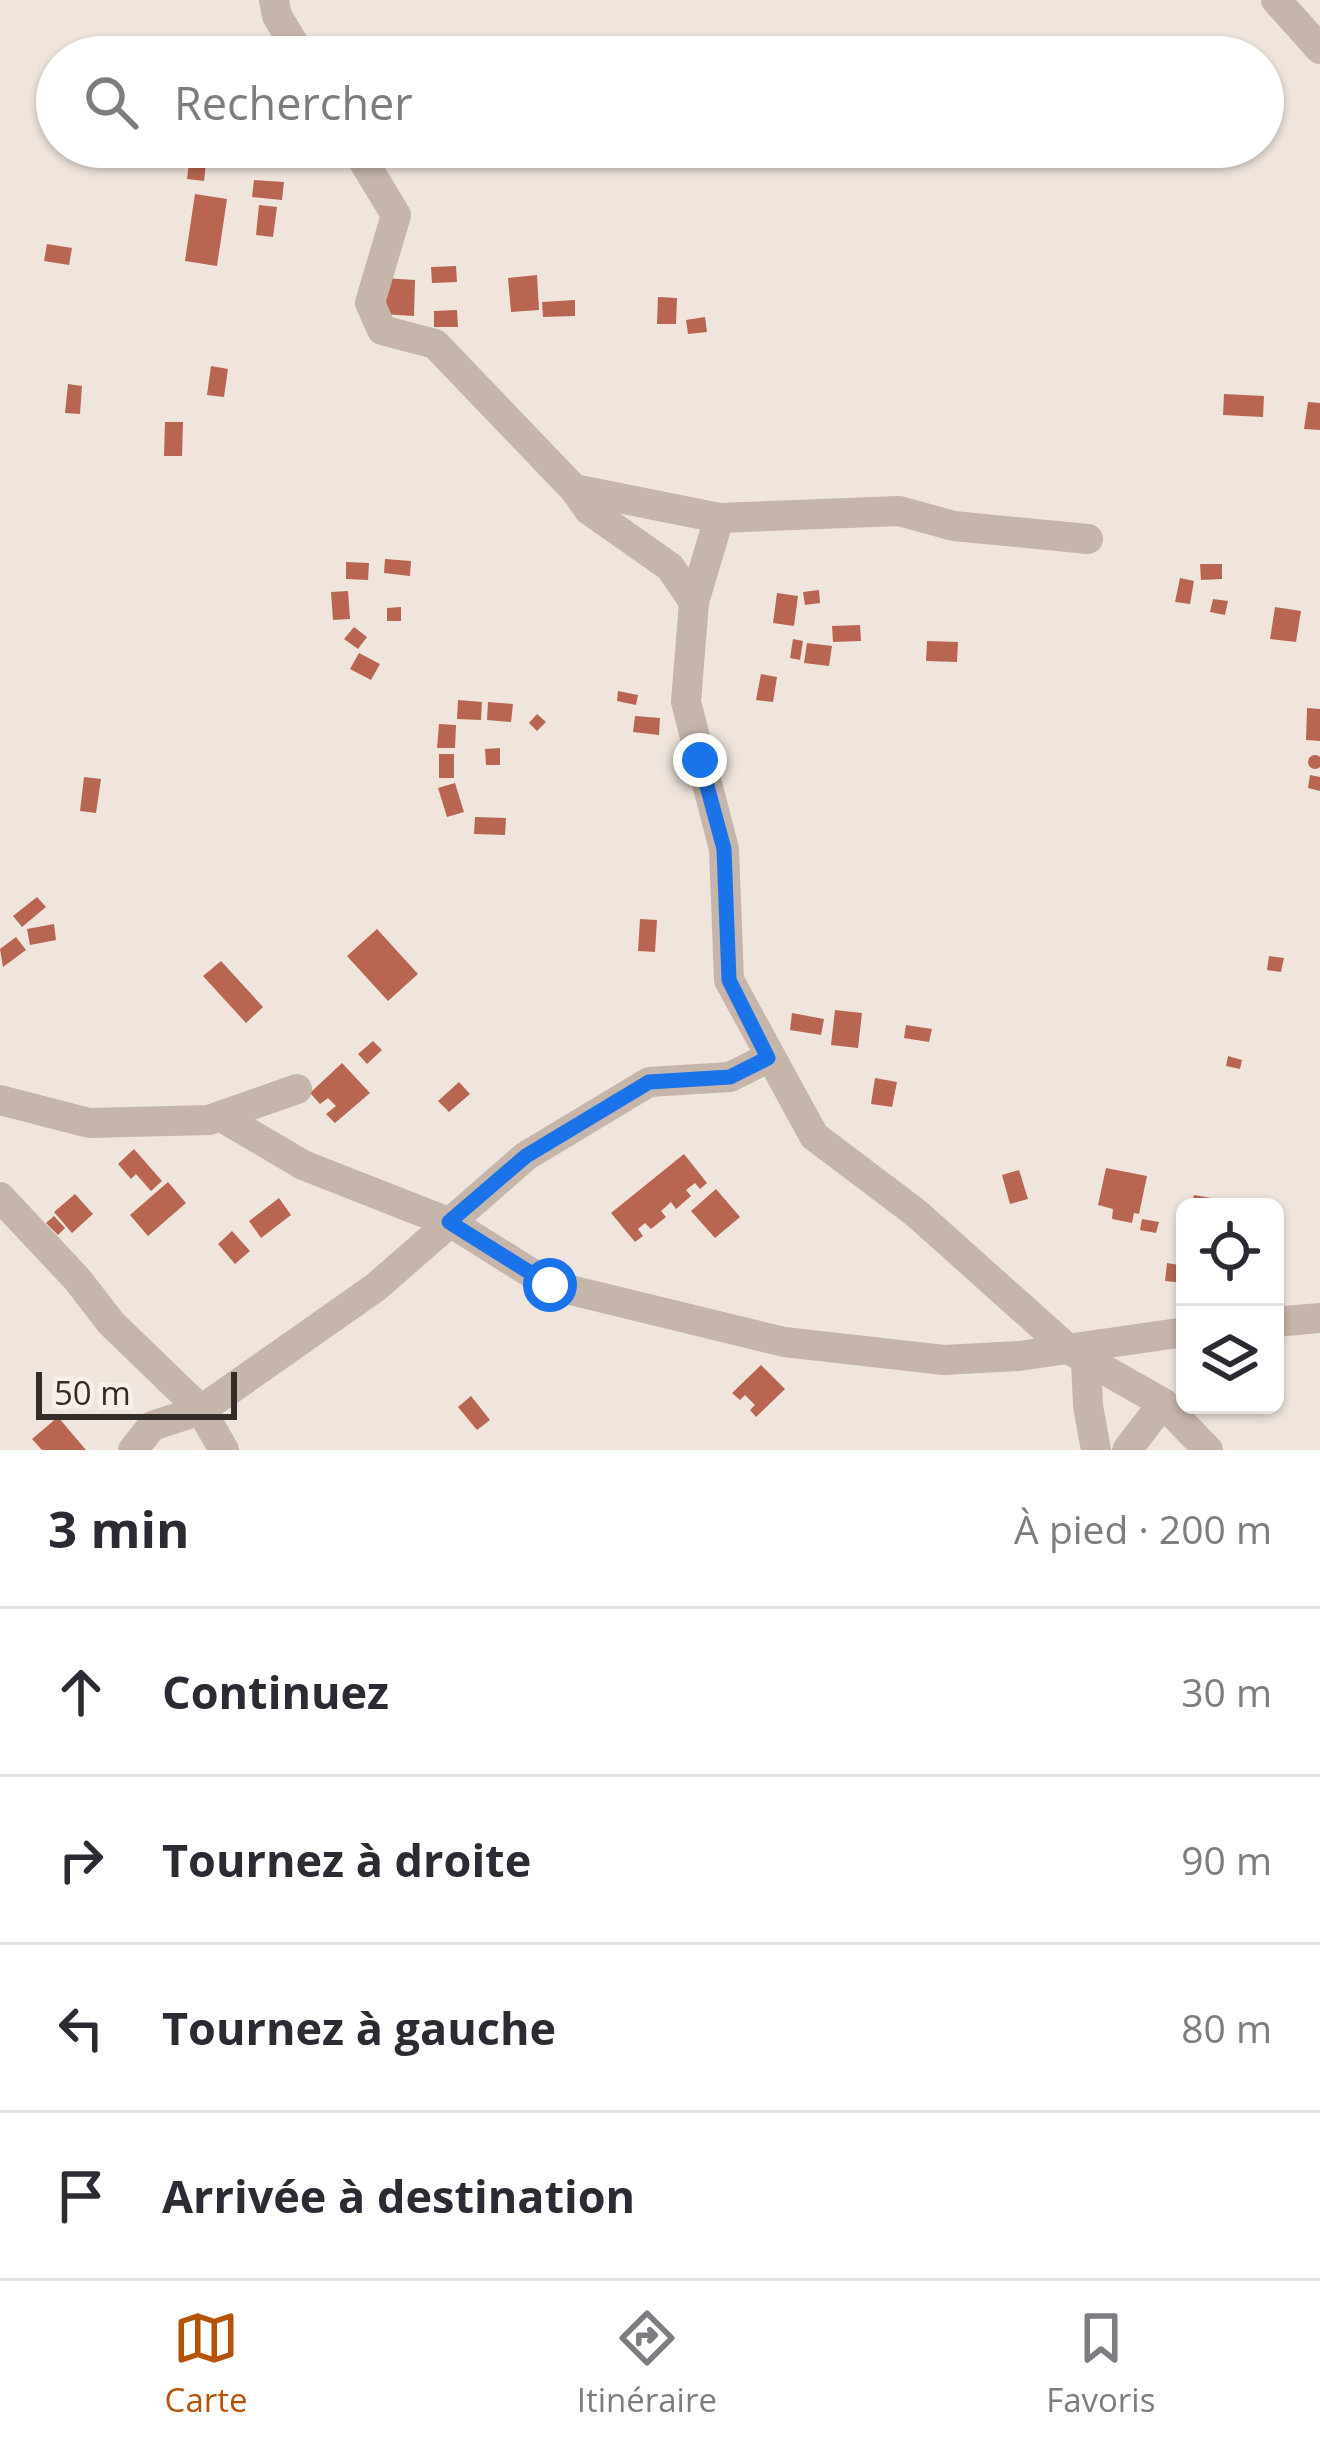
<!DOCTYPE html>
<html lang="fr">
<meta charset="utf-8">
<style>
:root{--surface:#fff;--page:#f2f2f3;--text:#2b2b33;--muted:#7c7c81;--line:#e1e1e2;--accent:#b45309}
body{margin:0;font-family:"Open Sans",sans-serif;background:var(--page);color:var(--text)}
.controls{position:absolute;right:36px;bottom:36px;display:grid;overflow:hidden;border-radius:18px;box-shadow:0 3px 9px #0004}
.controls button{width:108px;height:108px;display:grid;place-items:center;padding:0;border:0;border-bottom:3px solid var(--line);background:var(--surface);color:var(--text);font:60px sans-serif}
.scale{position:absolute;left:36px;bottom:30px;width:201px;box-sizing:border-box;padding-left:12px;border:6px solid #342c29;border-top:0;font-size:33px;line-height:42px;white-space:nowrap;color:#342c29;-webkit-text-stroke:9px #f7f0e8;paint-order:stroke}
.stop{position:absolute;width:36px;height:36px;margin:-27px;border:9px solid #1a73e8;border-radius:50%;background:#fff}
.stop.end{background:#1a73e8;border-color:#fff;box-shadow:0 3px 12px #0008}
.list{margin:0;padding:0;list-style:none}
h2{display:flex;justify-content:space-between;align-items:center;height:156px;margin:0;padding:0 48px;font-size:51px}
h2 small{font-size:39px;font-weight:400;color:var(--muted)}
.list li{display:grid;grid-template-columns:78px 1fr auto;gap:36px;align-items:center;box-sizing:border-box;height:168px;padding:0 48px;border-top:3px solid var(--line)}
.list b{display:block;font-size:45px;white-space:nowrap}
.list em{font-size:39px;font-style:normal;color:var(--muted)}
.icon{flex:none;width:66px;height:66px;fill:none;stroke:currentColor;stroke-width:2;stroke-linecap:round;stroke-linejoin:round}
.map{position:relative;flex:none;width:1320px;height:1450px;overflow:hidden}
.search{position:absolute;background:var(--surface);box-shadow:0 3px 9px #0004;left:36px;right:36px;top:36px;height:132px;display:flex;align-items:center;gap:30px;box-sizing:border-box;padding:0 42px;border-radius:66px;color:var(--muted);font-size:45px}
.sheet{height:828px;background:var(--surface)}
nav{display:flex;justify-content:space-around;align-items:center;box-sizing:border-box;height:168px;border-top:3px solid var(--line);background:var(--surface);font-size:33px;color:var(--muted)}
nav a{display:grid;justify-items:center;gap:6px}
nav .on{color:var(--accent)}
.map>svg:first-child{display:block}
.building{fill:#b86652}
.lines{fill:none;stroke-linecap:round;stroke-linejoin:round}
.minor{stroke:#c6b5aa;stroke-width:30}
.route{stroke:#1a73e8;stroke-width:15}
</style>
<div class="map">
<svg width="1320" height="1450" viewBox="0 0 1320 1450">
<rect width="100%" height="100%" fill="#efe5dd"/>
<!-- building -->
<g class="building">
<polygon points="191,147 208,147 204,181 187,179"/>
<polygon points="254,180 284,182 282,200 252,197"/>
<polygon points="195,194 227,199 217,266 185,261"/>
<polygon points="259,205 277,207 273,237 256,235"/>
<polygon points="47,244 72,248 69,265 44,261"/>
<polygon points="456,266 457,282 432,283 431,267"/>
<polygon points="537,275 539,310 511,312 508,278"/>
<polygon points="384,278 415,280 414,316 382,314"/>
<polygon points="658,297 677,298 676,324 657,324"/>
<polygon points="575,300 575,316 543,317 542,302"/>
<polygon points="457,310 458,327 434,327 434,311"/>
<polygon points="705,317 707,332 688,334 686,320"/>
<polygon points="211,366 228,369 224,397 207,395"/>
<polygon points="68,384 82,386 80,414 65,413"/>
<polygon points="1224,394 1264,396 1263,417 1223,415"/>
<polygon points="1308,402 1320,403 1320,430 1304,429"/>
<polygon points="165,422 183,422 182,456 164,456"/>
<polygon points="385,559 411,561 410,576 384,573"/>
<polygon points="346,562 369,563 368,580 346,579"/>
<polygon points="1200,564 1222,564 1222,579 1201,580"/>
<polygon points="1180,578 1194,581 1190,604 1175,602"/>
<polygon points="819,590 820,603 805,605 803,592"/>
<polygon points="348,591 350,619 333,620 331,592"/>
<polygon points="777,593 798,596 794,626 773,623"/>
<polygon points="1213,599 1228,601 1225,615 1210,612"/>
<polygon points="401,607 401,621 387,621 387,608"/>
<polygon points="1275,607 1301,611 1296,642 1270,639"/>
<polygon points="860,625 861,641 833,642 832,626"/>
<polygon points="354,627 367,637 358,649 344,639"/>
<polygon points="793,639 803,641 800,660 790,658"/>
<polygon points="927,641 958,642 957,662 926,661"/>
<polygon points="807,643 832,646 829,666 804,663"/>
<polygon points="359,653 380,664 371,680 350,669"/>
<polygon points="761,674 777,677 773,702 756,700"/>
<polygon points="618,691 638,695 636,705 617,701"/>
<polygon points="458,700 482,702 481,720 457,719"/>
<polygon points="488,702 513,704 511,722 487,720"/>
<polygon points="1307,708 1320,709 1320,741 1306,740"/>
<polygon points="537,714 546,722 537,731 529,723"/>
<polygon points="635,716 660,718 659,735 633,732"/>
<polygon points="439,724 456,725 455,748 437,748"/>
<polygon points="500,748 500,765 486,765 485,749"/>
<rect x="439" y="754" width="15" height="24"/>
<circle cx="1315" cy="762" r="7"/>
<polygon points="1310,775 1320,777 1320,791 1308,788"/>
<polygon points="84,777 101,779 96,813 80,811"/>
<polygon points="455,783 464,812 447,817 438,788"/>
<polygon points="475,817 506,818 505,835 474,834"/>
<polygon points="37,897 46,907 22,927 13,916"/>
<polygon points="640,919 657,920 655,952 638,951"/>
<polygon points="54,924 56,940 30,945 27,929"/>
<polygon points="377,929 418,974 388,1001 347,956"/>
<polygon points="16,937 26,950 3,967 0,949"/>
<polygon points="1269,956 1284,958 1281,972 1267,970"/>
<polygon points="221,961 263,1007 246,1023 203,976"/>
<polygon points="835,1010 862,1013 858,1048 831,1045"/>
<polygon points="792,1013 824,1019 821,1035 790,1030"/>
<polygon points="906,1025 932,1029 929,1042 904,1038"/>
<polygon points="373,1041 382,1050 367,1064 358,1054"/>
<polygon points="1228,1056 1242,1060 1240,1069 1226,1066"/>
<polygon points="342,1063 370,1093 335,1123 326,1114 336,1106 328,1098 320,1104 310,1093"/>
<polygon points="875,1078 897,1082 892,1107 871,1104"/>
<polygon points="459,1082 470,1094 449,1112 438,1101"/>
<polygon points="134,1149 162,1181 151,1191 136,1174 131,1179 118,1164"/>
<polygon points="684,1154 707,1183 700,1189 695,1183 686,1190 691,1196 676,1209 671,1202 661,1211 666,1217 651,1229 645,1223 638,1229 643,1236 635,1242 611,1213"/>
<polygon points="1106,1168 1147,1176 1139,1214 1134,1213 1132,1223 1112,1219 1113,1209 1098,1205"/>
<polygon points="1019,1170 1028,1199 1010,1204 1002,1175"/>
<polygon points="168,1182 186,1203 148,1236 130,1215"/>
<polygon points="716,1189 740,1217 715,1238 691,1211"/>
<polygon points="75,1194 93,1214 72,1233 54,1212"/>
<polygon points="1194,1195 1222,1200 1220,1207 1191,1207"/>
<polygon points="279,1198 291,1215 261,1238 249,1221"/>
<polygon points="54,1216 65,1228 58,1235 46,1223"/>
<polygon points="1142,1219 1159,1222 1156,1233 1140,1230"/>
<polygon points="232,1231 250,1251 235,1264 218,1244"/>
<polygon points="1167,1263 1185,1266 1185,1283 1165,1281"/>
<polygon points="761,1365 785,1389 756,1417 750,1410 755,1405 745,1395 740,1400 732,1393"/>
<polygon points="471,1396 490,1420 477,1430 458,1407"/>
<polygon points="58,1417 86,1450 42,1450 32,1439"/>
</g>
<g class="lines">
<!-- minor -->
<g class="minor">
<polyline points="274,0 277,16 302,57"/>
<polyline points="1276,0 1320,49"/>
<polyline points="355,147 396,215 370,303 382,330 435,344 574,489 589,510 670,567 694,602 686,702 724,849 729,980 814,1136 916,1213 1068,1349 1163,1403 1208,1450"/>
<polyline points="574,489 719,518 899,511 954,526 1088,539"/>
<polyline points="694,602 719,518"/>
<polyline points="0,1100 89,1123 209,1120 297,1089"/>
<polyline points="220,1116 303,1165 453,1224 550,1285 784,1342 944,1360 1019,1356 1185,1332"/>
<polyline points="0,1197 77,1279 111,1323 201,1410 224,1450"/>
<polyline points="1275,1322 1320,1318"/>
<polyline points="1086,1360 1088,1406 1096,1450"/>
<polyline points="133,1450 152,1426 201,1410 376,1287 526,1156 649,1082 730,1077 768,1058"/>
<polyline points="1127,1450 1163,1403"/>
</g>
</g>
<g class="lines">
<!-- route -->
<polyline class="route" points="550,1285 449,1222 526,1156 649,1082 730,1077 768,1058 729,980 724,849 700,760"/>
</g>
</svg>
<div class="controls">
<button><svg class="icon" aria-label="locate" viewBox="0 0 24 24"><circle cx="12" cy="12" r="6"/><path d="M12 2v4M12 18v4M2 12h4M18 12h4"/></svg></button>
<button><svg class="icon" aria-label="layers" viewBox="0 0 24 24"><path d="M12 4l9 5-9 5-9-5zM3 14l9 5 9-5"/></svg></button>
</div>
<div class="scale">50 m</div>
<div class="stop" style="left:550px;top:1285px"></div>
<div class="stop end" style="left:700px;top:760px"></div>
<div class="search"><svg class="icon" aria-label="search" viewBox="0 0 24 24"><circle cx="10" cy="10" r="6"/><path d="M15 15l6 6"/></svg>Rechercher</div>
</div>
<section class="sheet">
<h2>3 min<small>À pied · 200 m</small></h2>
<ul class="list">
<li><svg class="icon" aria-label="ahead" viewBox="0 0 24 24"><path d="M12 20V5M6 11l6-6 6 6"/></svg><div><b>Continuez</b></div><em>30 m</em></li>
<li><svg class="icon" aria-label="right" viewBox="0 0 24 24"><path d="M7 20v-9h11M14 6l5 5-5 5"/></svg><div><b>Tournez à droite</b></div><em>90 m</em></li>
<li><svg class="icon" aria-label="left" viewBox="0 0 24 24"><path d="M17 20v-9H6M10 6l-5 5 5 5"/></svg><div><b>Tournez à gauche</b></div><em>80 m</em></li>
<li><svg class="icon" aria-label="arrive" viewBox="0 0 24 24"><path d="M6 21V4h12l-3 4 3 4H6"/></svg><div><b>Arrivée à destination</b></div></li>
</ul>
</section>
<nav>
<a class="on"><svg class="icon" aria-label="map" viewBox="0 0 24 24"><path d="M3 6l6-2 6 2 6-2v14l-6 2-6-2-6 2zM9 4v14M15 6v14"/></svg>Carte</a>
<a><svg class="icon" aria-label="directions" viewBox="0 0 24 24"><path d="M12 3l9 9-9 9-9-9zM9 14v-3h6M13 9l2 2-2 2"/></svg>Itinéraire</a>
<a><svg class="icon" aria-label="saved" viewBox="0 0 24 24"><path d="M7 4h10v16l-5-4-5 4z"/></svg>Favoris</a>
</nav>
